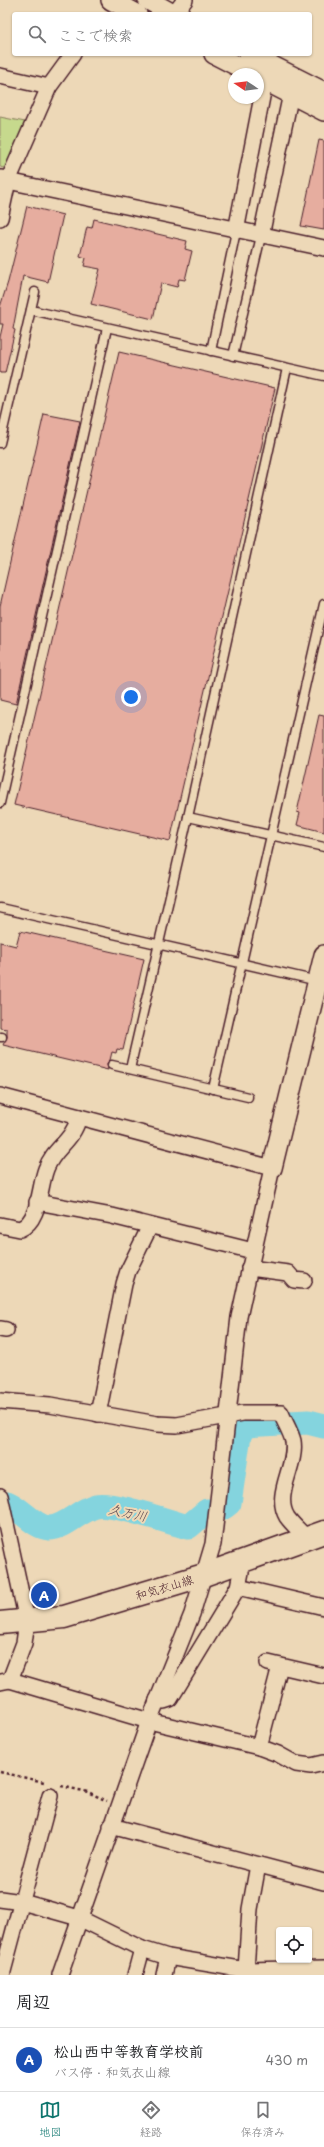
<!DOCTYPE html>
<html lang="ja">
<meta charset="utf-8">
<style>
:root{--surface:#fff;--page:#f2f2f2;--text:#202124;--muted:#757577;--line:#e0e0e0;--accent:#0f766e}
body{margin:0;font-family:"Playpen Sans","Klee One",sans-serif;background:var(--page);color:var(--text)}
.controls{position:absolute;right:12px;bottom:12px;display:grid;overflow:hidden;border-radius:4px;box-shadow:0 1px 3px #0004}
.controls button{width:36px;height:36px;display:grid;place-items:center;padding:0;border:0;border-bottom:1px solid var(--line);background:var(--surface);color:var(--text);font:20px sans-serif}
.compass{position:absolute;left:228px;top:68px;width:36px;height:36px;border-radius:50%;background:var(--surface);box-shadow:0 1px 3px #0004;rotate:283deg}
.you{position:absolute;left:131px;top:697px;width:14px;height:14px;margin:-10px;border:3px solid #fff;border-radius:50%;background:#1a73e8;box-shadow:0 0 0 6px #1a73e833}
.badge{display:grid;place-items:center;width:26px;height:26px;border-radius:50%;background:var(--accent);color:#fff;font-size:13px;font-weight:700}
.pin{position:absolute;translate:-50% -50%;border:2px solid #fff;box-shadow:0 1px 4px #0006}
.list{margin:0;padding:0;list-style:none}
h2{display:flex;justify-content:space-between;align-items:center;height:52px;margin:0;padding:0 16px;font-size:17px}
h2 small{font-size:13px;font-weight:400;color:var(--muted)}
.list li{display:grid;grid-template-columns:26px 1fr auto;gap:12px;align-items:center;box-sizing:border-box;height:64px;padding:0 16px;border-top:1px solid var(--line)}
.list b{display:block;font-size:15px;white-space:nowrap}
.list p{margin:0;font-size:13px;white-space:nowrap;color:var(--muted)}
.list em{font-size:13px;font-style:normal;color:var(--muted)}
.icon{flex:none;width:22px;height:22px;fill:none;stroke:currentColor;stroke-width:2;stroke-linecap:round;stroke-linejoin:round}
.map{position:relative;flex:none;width:324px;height:1975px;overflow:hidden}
.search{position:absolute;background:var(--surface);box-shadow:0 1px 3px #0004;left:12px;right:12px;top:12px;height:44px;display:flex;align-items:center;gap:10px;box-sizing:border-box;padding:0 14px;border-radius:4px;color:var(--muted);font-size:15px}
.sheet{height:116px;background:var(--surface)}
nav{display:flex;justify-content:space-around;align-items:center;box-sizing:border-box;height:56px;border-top:1px solid var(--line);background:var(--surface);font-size:11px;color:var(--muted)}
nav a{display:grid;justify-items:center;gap:2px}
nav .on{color:var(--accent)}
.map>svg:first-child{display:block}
.green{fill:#c6d98d;stroke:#887c5c}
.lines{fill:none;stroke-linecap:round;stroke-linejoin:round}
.river{stroke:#84d4de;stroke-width:25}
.building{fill:#e6ad9f;stroke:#4a1f2b}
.service-casing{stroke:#4a1f2b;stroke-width:11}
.minor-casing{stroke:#4a1f2b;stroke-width:18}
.tertiary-casing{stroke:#4a1f2b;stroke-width:22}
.secondary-casing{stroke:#4a1f2b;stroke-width:25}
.path{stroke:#4a1f2b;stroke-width:2.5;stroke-dasharray:3 3;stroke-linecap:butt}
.service{stroke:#edd8b7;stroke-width:8}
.minor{stroke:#edd8b7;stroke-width:15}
.tertiary{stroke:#edd8b7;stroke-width:19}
.secondary{stroke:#edd8b7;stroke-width:22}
.labels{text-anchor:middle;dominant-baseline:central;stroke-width:4;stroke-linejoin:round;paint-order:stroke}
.street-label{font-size:12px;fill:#4a1f2b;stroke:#edd8b7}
.water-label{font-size:13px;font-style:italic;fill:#56434f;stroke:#edd8b7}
</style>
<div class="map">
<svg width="324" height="1975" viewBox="0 0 324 1975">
<rect width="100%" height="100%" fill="#edd8b7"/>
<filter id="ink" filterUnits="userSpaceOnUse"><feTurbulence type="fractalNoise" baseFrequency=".025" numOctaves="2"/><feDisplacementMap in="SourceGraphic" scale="8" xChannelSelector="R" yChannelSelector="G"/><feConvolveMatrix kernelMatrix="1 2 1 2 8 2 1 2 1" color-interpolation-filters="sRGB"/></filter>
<g filter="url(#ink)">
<!-- green -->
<polygon class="green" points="0,117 25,122 8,169 0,167"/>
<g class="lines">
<!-- river -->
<g class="river">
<polyline points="289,1423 308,1422 324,1426"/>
<path d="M7 1503C21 1508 33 1527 49 1528 66 1528 79 1510 96 1506 113 1502 168 1522 188 1527L207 1511"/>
<polyline points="224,1507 229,1503 239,1435 245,1425 281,1423"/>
</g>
</g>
<!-- building -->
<g class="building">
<polygon points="319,140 324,141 324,230 301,226"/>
<polygon points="27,206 63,215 48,282 23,276 13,329 15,330 5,373 0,373 0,337 3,324 0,324 0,307 8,282"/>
<polygon points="94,219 187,241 185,249 192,251 185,280 179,279 177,287 161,283 153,319 91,304 100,269 84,266 86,258 80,256 87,227 92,228"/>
<polygon points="119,352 275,388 170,841 14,805"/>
<polygon points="44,414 80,421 16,704 0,700 0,606"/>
<polygon points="319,715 324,716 324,832 297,825 300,813 297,812"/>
<polygon points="20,931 144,959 123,1050 117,1049 116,1053 112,1052 110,1060 107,1063 108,1070 3,1045 7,1037 7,1029 0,1028 0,942 16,946"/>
</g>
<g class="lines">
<defs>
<g id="service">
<polyline points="31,310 324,376"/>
<polyline points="211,351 236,231"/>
<polyline points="233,356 261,236"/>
<polyline points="0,443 35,292"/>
<polyline points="0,803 107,328"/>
<polyline points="188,817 324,847"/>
<polyline points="0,908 318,981"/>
<polyline points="0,1037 2,1037"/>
<polyline points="112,1065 248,1097"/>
<polyline points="130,1069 188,817 287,368"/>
<polyline points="213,1089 324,604"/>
</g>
<g id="minor">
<polyline points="174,14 185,0"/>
<polyline points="0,76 49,87"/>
<polyline points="8,181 324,248"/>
<polyline points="0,218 8,181 49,87 73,54"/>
<polyline points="236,231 267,71"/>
<polyline points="261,236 293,84"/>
<polyline points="0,1096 272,1168 239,1317 213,1544 192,1614 149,1721 60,1975"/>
<polyline points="37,1202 112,1216 253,1251"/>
<path d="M0 1225 20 1229C40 1221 39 1187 46 1169 54 1147 72 1143 79 1117"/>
<polyline points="249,1268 288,1273 294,1280 304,1281"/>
<polyline points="0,1329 6,1330"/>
<path d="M0 1401 50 1405 157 1424 177 1425 243 1413H281C284 1421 291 1432 293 1441 297 1466 273 1494 287 1517 292 1524 300 1531 306 1538"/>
<polyline points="98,1414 124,1284 128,1271 150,1226"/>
<polyline points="0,1496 27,1621 24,1643 10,1680"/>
<polyline points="238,1587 324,1607"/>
<polyline points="268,1663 324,1676"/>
<polyline points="0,1682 10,1680 149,1721 259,1747 278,1754 296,1764 311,1766 324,1763"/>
<polyline points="157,1700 164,1701 170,1699 238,1587 241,1572 240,1562"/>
<polyline points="259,1747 280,1666"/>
<polyline points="111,1826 324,1882"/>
<polyline points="0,1899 22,1902 79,1918 142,1949 168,1957 246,1970 324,1968"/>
<polyline points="246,1970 250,1909 258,1865"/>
<polyline points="2,1975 50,1796"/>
<polyline points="135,1975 142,1949"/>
<polyline points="164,1975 168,1957"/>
</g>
<g id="tertiary">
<polyline points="111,0 137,14"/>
<polyline points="148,0 173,14"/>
<polyline points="214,54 253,74"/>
<polyline points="249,54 324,92"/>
<polyline points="258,77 324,111"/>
<polyline points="0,180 8,181"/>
<polyline points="272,1168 324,955"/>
</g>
<polyline id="secondary" points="0,1623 64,1617 204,1575 324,1532"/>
</defs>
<!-- service casing -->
<use href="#service" class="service-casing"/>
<!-- minor casing -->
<use href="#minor" class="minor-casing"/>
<!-- tertiary casing -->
<use href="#tertiary" class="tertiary-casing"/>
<!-- secondary casing -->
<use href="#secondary" class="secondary-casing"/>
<!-- path -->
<g class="path">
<polyline points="0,1772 44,1782"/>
<polyline points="61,1786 88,1792 107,1801"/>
</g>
<!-- service -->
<use href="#service" class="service"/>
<!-- minor -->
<use href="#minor" class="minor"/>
<!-- tertiary -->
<use href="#tertiary" class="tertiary"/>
<!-- secondary -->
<use href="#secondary" class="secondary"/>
</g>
</g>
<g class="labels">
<!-- street labels -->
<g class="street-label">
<text transform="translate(164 1587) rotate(-17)">和気衣山線</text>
</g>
<!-- water labels -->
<g class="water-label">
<text transform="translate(128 1512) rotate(12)">久万川</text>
</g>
</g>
</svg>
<div class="controls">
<button><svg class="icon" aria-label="locate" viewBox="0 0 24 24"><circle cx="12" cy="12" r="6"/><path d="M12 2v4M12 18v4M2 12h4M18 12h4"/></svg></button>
</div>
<svg class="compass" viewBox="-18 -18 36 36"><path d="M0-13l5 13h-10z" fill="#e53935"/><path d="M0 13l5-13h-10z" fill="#757577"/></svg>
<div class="you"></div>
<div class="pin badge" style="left:44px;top:1595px;background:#1a4fb4">A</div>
<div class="search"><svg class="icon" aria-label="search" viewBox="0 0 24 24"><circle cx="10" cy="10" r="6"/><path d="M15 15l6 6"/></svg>ここで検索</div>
</div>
<section class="sheet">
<h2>周辺<small></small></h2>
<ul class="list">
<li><span class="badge" style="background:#1a4fb4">A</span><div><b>松山西中等教育学校前</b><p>バス停 · 和気衣山線</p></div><em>430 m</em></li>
</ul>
</section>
<nav>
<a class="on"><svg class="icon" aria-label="map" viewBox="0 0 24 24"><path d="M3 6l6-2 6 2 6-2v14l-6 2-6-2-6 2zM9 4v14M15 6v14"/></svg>地図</a>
<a><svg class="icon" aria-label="directions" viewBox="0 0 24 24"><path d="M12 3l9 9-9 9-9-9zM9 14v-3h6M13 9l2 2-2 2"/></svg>経路</a>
<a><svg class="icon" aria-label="saved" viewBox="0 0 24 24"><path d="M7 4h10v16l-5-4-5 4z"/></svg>保存済み</a>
</nav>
